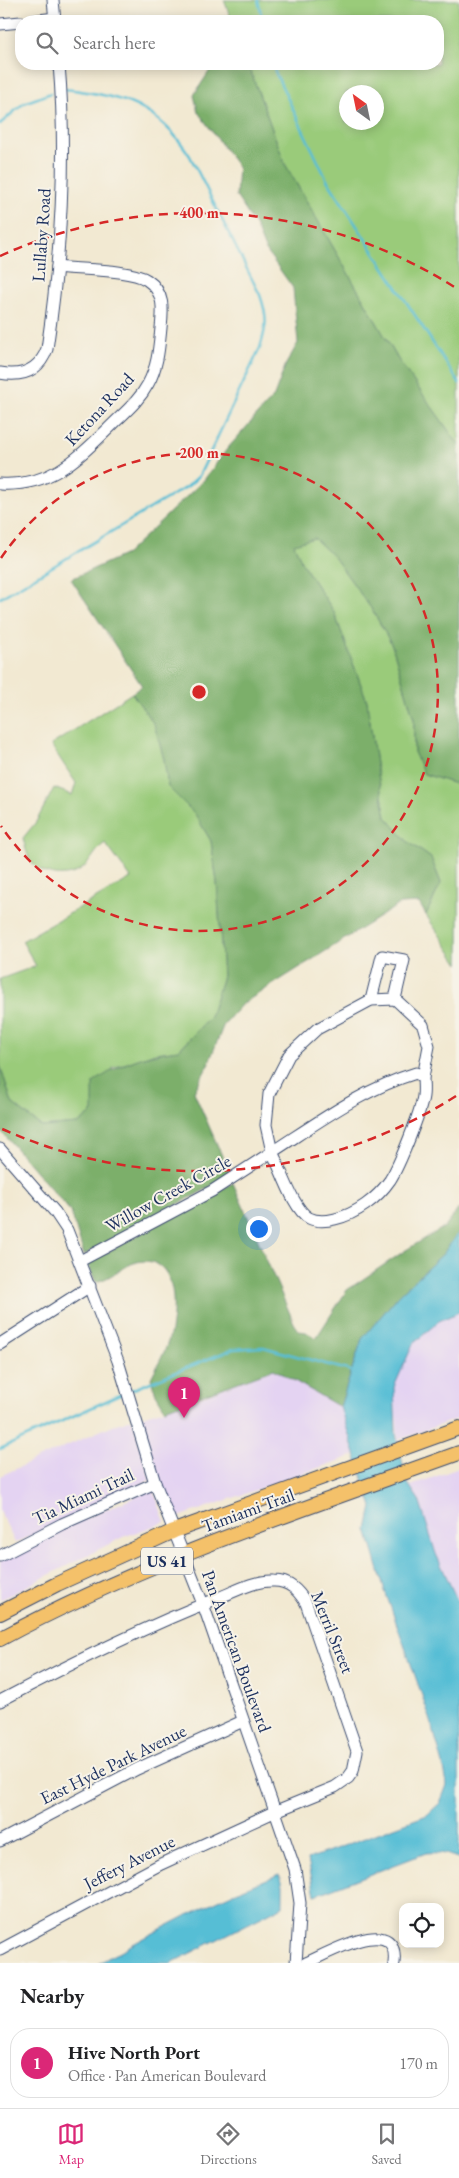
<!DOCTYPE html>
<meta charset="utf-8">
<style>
:root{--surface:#fff;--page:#f6f6f6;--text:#202124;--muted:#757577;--line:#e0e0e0;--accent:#db2777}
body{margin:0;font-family:"EB Garamond",serif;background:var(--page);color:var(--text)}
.controls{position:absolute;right:15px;bottom:15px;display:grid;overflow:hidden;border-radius:10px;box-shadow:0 2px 12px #0003}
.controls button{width:45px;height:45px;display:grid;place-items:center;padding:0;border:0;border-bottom:1px solid var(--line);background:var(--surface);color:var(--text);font:25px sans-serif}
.compass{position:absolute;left:339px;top:85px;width:45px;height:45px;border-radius:50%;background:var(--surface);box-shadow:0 2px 12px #0003;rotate:327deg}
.you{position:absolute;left:258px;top:1228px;width:18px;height:18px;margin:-12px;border:4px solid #fff;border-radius:50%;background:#1a73e8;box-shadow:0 0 0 8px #1a73e833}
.badge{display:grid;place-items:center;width:32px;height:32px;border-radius:50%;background:var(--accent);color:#fff;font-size:16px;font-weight:700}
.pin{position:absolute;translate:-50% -41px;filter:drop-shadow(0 1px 2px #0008)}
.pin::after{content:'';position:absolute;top:26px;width:18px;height:15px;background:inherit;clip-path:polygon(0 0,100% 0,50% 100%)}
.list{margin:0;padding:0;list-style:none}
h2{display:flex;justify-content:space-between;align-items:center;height:65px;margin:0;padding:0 20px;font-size:21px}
h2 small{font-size:16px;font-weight:400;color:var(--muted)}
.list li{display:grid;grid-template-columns:32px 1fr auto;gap:15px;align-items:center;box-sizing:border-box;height:70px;margin:0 10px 10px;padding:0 10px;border:1px solid var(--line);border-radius:20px}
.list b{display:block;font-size:19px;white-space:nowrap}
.list p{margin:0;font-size:16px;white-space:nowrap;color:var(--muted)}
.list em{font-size:16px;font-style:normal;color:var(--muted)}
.icon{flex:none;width:28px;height:28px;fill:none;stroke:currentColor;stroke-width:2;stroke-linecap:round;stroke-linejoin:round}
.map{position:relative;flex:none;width:459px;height:1963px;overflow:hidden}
.search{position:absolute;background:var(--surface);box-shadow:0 2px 12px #0003;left:15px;right:15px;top:15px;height:55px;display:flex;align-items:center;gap:12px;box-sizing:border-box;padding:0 18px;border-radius:20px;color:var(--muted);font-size:19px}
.sheet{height:145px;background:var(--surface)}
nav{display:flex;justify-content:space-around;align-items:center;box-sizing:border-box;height:70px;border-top:1px solid var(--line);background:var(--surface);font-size:14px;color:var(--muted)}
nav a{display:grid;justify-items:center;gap:2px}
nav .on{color:var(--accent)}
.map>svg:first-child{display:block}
.built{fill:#e4d3f2}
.green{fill:#9acb7a;stroke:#5a7d6c;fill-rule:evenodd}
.forest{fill:#7baf6a;stroke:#4b6f64}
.water{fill:#57bed5;stroke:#39769a}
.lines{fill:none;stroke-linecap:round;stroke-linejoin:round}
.stream{stroke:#57bed5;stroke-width:2.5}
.minor-casing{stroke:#3b4b6f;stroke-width:13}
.major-casing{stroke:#3b4b6f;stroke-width:16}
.minor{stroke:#fff;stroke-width:11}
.major{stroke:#f4c16a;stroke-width:14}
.ring{fill:none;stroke:#d62828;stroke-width:2.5;stroke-dasharray:9 6}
.labels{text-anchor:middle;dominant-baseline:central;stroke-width:4;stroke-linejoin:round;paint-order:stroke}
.shield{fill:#f7f3e8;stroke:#5d6a87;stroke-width:1}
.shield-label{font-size:16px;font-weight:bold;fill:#1b2f5e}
.street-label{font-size:18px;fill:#1b2f5e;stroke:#f7f3e8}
.centre{fill:#d62828;stroke:#f7f3e8;stroke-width:2.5}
.ring-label{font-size:15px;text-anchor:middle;font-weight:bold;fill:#d62828;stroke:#f7f3e8;stroke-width:4;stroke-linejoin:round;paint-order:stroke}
</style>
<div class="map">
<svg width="459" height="1963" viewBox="0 0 459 1963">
<rect width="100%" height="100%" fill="#f7f3e8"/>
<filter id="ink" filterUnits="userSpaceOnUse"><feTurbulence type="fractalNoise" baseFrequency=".02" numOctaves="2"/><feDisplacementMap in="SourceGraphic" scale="10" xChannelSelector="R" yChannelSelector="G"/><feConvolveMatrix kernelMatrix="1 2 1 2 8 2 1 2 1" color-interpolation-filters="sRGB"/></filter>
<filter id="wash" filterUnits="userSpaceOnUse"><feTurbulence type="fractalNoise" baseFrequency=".0096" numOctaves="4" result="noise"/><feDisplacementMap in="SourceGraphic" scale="20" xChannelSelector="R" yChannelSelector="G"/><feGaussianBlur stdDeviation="1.12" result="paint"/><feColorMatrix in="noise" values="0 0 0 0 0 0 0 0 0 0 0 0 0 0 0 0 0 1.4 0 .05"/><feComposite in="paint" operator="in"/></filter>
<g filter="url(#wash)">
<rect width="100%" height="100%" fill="#f2e9d2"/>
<!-- built -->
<g class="built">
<polygon points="459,1312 459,1418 398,1440 394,1387 413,1344 439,1321"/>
<polygon points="274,1369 340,1407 355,1455 173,1519 159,1481 140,1417 195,1399"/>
<polygon points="132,1419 150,1480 15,1543 0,1511 0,1476 113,1425"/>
<polygon points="459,1468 459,1604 436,1554 419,1500 410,1486"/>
<polygon points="153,1489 165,1522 123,1537 0,1600 0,1561 64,1528"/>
</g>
<!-- green -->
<g class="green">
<path d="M224 0H459V445L399 361 285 164 248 64H438V21H232ZM346 92H376V122H346Z"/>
<polygon points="314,537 334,557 373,611 392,645 414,719 414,752 424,774 459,785 459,964 426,915 441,883 431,858 407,841 386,817 376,764 367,701 334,612 302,563 294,544"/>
<path d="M132 693 154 724 164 759 168 787 195 814 211 841 217 882 223 976 210 1017 179 1050 155 1053 113 1068 93 1112 78 1124 42 1127 12 1103 0 1065V979L36 966 22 941 131 878 105 843C95 850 91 862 82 869 68 879 44 877 33 864 27 857 25 846 23 838L36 822 54 788 72 795 76 783 51 745Z"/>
</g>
<!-- forest -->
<g class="forest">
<path d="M214 64H248L285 164 399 361 459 445V785L424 774 414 752V719L392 645 373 611 334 557 314 538 294 544 302 563 334 612 367 701 376 764 386 817 407 841 431 858 441 883 426 915 419 903 400 904 242 1004 224 1024 208 1065 194 1092 230 1174 210 1187 84 1255 71 1212 0 1130V1065L12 1103 42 1127 78 1124 93 1112V1083C120 1063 146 1054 179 1050L210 1017 223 976 217 882 211 841 195 814 168 787 164 759 154 724 132 693 142 686 71 579 126 554 204 480 227 449 274 396 286 364 298 343 293 288 265 249 255 225 236 196 238 167 198 112 194 95Z"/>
<path d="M233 1183 294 1323 299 1331 306 1332 316 1338 347 1290 406 1250 446 1226 459 1208V1232L443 1254 399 1295 362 1339 340 1407 274 1369 165 1409 156 1394 151 1378C158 1364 166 1351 170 1335 175 1313 179 1262 145 1261 126 1261 114 1278 96 1282L87 1263Z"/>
</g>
<!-- water -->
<g class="water">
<path d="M459 1232V1312L439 1321 413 1344 394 1387 396 1434 407 1482 419 1500 436 1554 459 1604V1860C448 1853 439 1852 426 1853L315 1895 308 1859 427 1815 440 1803 447 1785 444 1768 430 1718 385 1591 367 1530 372 1507 340 1407 362 1339 399 1295 443 1254Z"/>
<path d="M280 1874 283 1885V1906L171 1963H99C158 1930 216 1898 280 1874Z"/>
</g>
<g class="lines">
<!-- stream -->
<g class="stream">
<polyline points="258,0 263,21"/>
<polyline points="273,64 275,72 327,180 459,383"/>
<polyline points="0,124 24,103 51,93"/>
<path d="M0 598 188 486 199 476 260 348C267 325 268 318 260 295L190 156C158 106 121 95 64 89"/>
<polyline points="131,1390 233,1349 263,1347 355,1372"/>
<polyline points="0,1449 124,1393"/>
</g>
</g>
</g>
<g filter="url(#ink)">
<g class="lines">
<defs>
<g id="minor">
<polyline points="53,0 55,21"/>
<polyline points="31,21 55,18"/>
<polyline points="0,24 21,22"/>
<path d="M0 373C22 377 39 371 47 349 61 254 67 159 59 64"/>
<path d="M0 484C51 487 77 459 111 426 124 413 139 401 148 384 158 366 159 347 161 328 163 310 165 292 147 280 131 269 79 270 57 267"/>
<polyline points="371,1000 382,956 404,960 395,999"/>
<path d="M416 1073 423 1077C423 1083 424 1089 423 1096 421 1112 399 1166 390 1180 377 1199 356 1214 335 1219 327 1221 317 1222 309 1218 293 1209 281 1168 272 1152 317 1123 363 1089 416 1073Z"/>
<polyline points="0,1149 55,1212 67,1230 118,1361 155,1483 203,1604 295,1869 300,1903 296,1963"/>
<polyline points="80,1261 212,1191 272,1152 266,1125 269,1094 289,1055 317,1029 371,1000 395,999 423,1025 429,1046 423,1077"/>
<polyline points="0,1344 90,1286"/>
<polyline points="0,1556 62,1524 155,1483"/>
<path d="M0 1701C70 1664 142 1628 216 1599 234 1592 254 1580 274 1581 289 1581 298 1590 306 1603L357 1751 353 1771 348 1778 335 1787 276 1811 161 1864 0 1950"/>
<polyline points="0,1841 137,1769 243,1721"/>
<path d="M306 1963C327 1954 400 1911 394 1963"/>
</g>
<g id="major">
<polyline points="0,1613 57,1584 174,1531 459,1428"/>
<path d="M0 1639C146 1560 304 1509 459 1453"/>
</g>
</defs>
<!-- minor casing -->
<use href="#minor" class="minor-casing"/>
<!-- major casing -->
<use href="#major" class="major-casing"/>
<!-- minor -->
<use href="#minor" class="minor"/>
<!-- major -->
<use href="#major" class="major"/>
</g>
</g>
<!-- distance rings -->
<g class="ring">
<path d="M1 558A239 239 0 1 1 1 826"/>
<path d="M456 1096A479 479 0 0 1 0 1128M0 256A479 479 0 0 1 456 288"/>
</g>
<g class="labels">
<!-- shield labels -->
<rect class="shield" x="141" y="1547.5" width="52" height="27" rx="4"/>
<g class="shield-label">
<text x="167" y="1561">US 41</text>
</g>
<!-- street labels -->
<g class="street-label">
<text transform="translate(41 235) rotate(-86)">Lullaby Road</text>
<text transform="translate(99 409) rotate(-47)">Ketona Road</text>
<text transform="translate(168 1193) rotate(-29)">Willow Creek Circle</text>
<text transform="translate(83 1496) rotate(-25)">Tia Miami Trail</text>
<text transform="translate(248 1510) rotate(-20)">Tamiami Trail</text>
<text transform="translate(333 1632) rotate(68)">Merril Street</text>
<text transform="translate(237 1651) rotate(70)">Pan American Boulevard</text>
<text transform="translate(113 1764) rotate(-26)">East Hyde Park Avenue</text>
<text transform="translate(129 1862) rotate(-27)">Jeffery Avenue</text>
</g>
</g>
<circle cx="199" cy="692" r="8" class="centre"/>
<g class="ring-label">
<text x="199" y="218">400 m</text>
<text x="199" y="458">200 m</text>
</g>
</svg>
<div class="controls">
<button><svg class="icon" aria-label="locate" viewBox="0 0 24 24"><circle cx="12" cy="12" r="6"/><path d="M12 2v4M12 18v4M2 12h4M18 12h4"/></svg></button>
</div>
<svg class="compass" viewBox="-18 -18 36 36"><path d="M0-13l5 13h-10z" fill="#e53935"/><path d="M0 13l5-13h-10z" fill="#757577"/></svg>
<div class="you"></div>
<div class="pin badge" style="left:184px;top:1418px">1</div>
<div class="search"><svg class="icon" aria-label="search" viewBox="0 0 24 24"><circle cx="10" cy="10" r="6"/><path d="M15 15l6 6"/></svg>Search here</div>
</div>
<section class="sheet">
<h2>Nearby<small></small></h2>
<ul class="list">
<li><span class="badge">1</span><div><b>Hive North Port</b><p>Office · Pan American Boulevard</p></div><em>170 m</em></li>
</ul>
</section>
<nav>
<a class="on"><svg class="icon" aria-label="map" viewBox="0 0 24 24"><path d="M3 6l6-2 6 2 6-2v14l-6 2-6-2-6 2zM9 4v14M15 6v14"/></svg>Map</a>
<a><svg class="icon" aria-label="directions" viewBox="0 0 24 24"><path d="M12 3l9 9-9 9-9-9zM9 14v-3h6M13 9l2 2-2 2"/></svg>Directions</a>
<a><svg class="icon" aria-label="saved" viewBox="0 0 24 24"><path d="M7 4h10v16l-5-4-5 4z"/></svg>Saved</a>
</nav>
